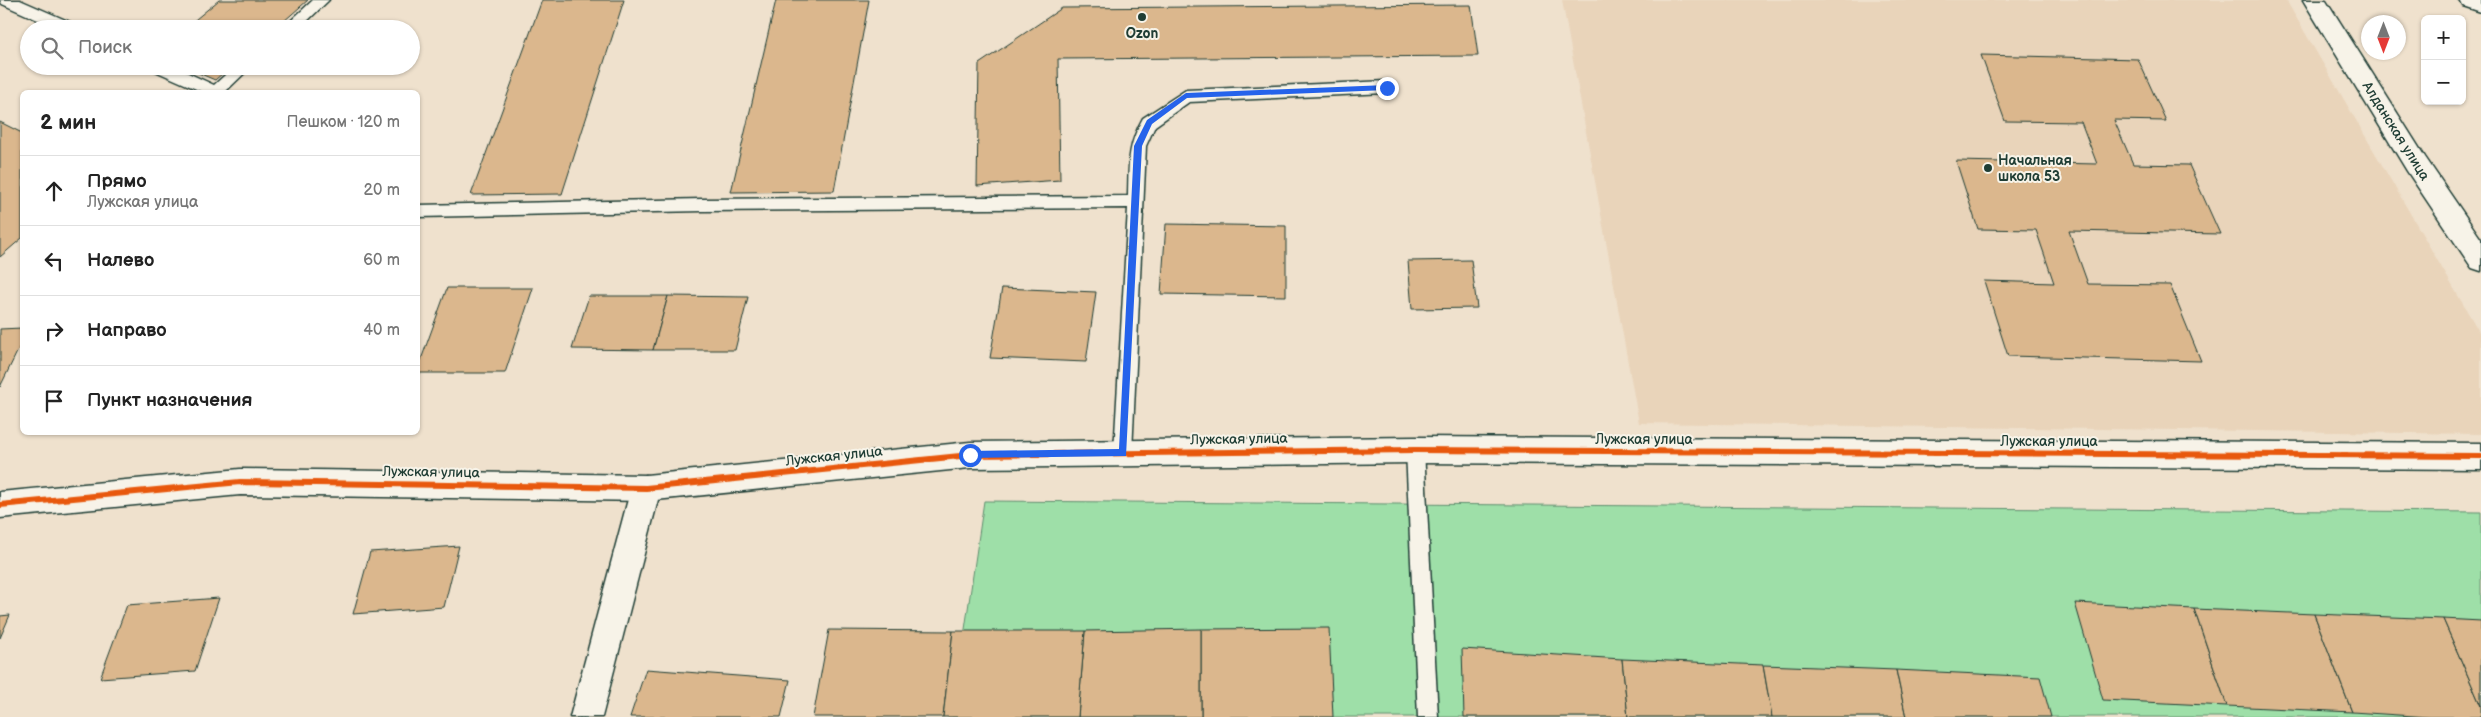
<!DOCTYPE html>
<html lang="ru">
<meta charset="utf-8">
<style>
:root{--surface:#fff;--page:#f6f6f6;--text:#222;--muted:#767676;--line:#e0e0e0}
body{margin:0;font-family:"Balsamiq Sans",sans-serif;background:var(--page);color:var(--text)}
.controls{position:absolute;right:15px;top:15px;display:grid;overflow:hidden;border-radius:8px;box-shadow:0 1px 4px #0004}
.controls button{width:45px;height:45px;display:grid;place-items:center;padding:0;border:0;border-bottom:1px solid var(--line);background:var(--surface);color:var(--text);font:25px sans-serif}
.compass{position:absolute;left:2361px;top:15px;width:45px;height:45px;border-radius:50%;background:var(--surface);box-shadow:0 1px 4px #0004;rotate:180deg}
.stop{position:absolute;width:15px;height:15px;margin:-11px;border:4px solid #2563eb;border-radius:50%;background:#fff}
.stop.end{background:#2563eb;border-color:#fff;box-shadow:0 1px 5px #0008}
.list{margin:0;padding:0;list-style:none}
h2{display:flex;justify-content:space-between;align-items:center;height:65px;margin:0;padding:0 20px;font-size:21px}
h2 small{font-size:16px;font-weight:400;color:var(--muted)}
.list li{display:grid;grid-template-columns:32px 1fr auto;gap:15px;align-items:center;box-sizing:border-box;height:70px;padding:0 20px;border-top:1px solid var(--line)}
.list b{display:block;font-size:19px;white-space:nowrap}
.list p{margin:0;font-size:16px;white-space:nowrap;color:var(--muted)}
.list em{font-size:16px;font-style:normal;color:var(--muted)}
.icon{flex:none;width:28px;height:28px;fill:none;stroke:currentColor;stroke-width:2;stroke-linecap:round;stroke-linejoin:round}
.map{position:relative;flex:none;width:2481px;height:717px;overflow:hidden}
.search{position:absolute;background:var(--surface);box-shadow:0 1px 4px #0004;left:20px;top:20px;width:400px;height:55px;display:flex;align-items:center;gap:12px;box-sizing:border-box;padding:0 18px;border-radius:28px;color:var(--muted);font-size:19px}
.panel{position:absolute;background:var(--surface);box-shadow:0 1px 4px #0004;left:20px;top:90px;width:400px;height:345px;border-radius:8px}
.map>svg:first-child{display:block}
.built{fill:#e9d4ba}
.green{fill:#9edfa8;stroke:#5e8e6e}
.building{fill:#dbb78d;stroke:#1f3d34}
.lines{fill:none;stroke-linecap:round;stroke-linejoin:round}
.lane-casing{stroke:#1f3d34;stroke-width:3}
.street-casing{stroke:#1f3d34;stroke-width:3}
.secondary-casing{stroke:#1f3d34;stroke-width:3}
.lane{fill:#f7f3e8;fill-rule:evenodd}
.street{fill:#f7f3e8;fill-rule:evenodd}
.secondary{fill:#f7f3e8;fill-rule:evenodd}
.cycleway-casing{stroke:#f7f3e8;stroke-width:9}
.cycleway{stroke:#e8590c;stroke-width:6}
.route{fill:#2563eb}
.poi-dot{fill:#1f3d34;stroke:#f7f3e8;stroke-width:2}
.labels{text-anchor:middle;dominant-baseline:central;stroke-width:4;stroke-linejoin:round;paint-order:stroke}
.poi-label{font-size:14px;font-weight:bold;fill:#1f3d34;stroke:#f7f3e8}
.street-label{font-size:14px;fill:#1f3d34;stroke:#f7f3e8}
</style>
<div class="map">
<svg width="2481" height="717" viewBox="0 0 2481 717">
<rect width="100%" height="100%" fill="#efe1cd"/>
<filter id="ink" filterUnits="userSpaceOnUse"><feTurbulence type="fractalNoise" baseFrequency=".02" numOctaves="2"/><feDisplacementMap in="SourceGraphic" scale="10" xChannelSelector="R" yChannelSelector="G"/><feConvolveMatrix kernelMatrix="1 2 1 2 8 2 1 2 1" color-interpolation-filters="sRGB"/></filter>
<g filter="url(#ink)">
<!-- built -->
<polygon class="built" points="1562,0 2286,0 2481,335 2481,434 1639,423"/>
<!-- green -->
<polygon class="green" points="984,501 2481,512 2481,717 952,717"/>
<!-- building -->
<g class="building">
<polygon points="219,0 308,0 275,29 184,29"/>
<polygon points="542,0 624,0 562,194 471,195"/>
<polygon points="776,0 869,0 834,191 731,192"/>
<polygon points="1471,5 1478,56 1058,59 1060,180 977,186 979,64 1062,8"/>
<polygon points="1981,55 2138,59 2166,121 2114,120 2133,164 2189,165 2220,234 2069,231 2088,284 2170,285 2201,361 2008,356 1984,281 2054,283 2036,230 1978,229 1956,161 2097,164 2081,122 2005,121"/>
<polygon points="182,66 231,66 215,80"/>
<polygon points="0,122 22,133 22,238 0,257"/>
<polygon points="1166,224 1286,226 1286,296 1161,294"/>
<polygon points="1471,260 1477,308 1412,309 1408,261"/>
<polygon points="447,288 533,288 505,373 418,373 418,368"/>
<polygon points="1002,288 1096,292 1086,362 990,358"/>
<polygon points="589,296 668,296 653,350 572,349"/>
<polygon points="668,296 748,297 735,350 653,350"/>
<polygon points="22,328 22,342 0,387 0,329"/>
<polygon points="459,546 444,607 353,614 370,552"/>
<polygon points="219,598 195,671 100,678 127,605"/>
<polygon points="2075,603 2194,609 2227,706 2103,700"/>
<polygon points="2194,609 2314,614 2352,712 2227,706"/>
<polygon points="2314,614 2443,619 2481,706 2481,717 2429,717 2352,712"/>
<polygon points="10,615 0,638 0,616"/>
<polygon points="2443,619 2481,621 2481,706"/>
<polygon points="1329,628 1333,717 1201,717 1201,629"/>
<polygon points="1201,629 1201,717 1078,717 1085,631"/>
<polygon points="829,630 953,631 943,717 813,717"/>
<polygon points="953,631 1085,631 1078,717 943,717"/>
<polygon points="1462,649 1622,659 1628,717 1464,717"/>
<polygon points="1622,659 1763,665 1772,717 1628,717"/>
<polygon points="1763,665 1896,670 1906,717 1772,717"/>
<polygon points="646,669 790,680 781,717 630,717"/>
<polygon points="1896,670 2040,677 2051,717 1906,717"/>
</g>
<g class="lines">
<defs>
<g id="lane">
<polygon points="0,0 20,0 77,25 79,29 58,29 2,4"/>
<polygon points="313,0 329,0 299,29 282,29"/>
<polygon points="151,66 173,66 214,85 235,66 252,66 225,92 203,92 153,70"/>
<path d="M1387 81 1392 83 1395 87 1392 91 1387 93 1189 102 1155 126 1146 146 1132 453 1129 459 1123 461 1117 459 1114 453 1128 208 702 211 418 217V205L702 199 1128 196C1129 163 1127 147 1143 118L1186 90Z"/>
<polygon points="1415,442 1421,444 1424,450 1438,717 1418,717 1406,450 1409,444"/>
</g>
<g id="street">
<polygon points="2303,0 2326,0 2425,157 2481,239 2481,271 2472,268 2407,171"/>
<polygon points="2460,0 2481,0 2481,12 2463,6"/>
<polygon points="646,475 656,479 661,488 602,717 570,717 631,488 636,479"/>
</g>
<polygon id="secondary" points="1415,437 2481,443 2481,469 1415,463 970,468 646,501 240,495 0,518 0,492 240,469 646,475 970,442"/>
</defs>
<!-- lane casing -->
<use href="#lane" class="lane-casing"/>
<!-- street casing -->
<use href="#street" class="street-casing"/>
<!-- secondary casing -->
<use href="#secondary" class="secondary-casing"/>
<!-- lane -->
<use href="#lane" class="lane"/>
<!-- street -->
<use href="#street" class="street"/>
<!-- secondary -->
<use href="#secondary" class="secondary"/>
<defs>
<polyline id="cycleway" points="0,505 240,482 646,488 970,455 1415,450 2481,456"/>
</defs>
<!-- cycleway casing -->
<use href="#cycleway" class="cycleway-casing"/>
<!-- cycleway -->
<use href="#cycleway" class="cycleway"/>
</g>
</g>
<!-- route -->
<polygon class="route" points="1387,85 1390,88 1387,90 1187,98 1152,124 1142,146 1126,456 967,458 965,455 970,451 1119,449 1134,146 1147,120 1186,93"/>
<!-- markers -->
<g class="poi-dot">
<circle cx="1142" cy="17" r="5"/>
<circle cx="1988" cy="168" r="5"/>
</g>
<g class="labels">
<!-- poi labels -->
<g class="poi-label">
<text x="1142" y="33">Ozon</text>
<text x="1998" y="160" text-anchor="start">Начальная<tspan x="1998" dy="16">школа 53</tspan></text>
</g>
<!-- street labels -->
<g class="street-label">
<text transform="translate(2396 131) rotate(58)">Алданская улица</text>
<text transform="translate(1239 439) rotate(-1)">Лужская улица</text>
<text x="1644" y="439">Лужская улица</text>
<text x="2049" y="441">Лужская улица</text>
<text transform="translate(834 456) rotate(-6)">Лужская улица</text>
<text transform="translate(431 472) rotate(1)">Лужская улица</text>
</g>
</g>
</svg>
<div class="controls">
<button>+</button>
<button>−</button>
</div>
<svg class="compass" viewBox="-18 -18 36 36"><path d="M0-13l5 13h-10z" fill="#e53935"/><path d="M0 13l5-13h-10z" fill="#767676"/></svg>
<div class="stop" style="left:970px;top:455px"></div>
<div class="stop end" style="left:1387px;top:88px"></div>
<div class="search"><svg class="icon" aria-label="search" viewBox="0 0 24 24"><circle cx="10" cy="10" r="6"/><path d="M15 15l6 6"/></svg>Поиск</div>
<section class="panel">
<h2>2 мин<small>Пешком · 120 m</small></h2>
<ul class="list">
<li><svg class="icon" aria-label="ahead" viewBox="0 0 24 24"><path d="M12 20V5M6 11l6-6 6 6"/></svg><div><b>Прямо</b><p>Лужская улица</p></div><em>20 m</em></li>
<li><svg class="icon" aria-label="left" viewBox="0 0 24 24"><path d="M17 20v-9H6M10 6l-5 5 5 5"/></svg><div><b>Налево</b></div><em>60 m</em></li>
<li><svg class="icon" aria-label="right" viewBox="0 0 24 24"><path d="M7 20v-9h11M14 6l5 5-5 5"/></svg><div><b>Направо</b></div><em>40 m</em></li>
<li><svg class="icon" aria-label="arrive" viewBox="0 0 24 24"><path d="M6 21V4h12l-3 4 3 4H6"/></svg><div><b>Пункт назначения</b></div></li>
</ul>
</section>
</div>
